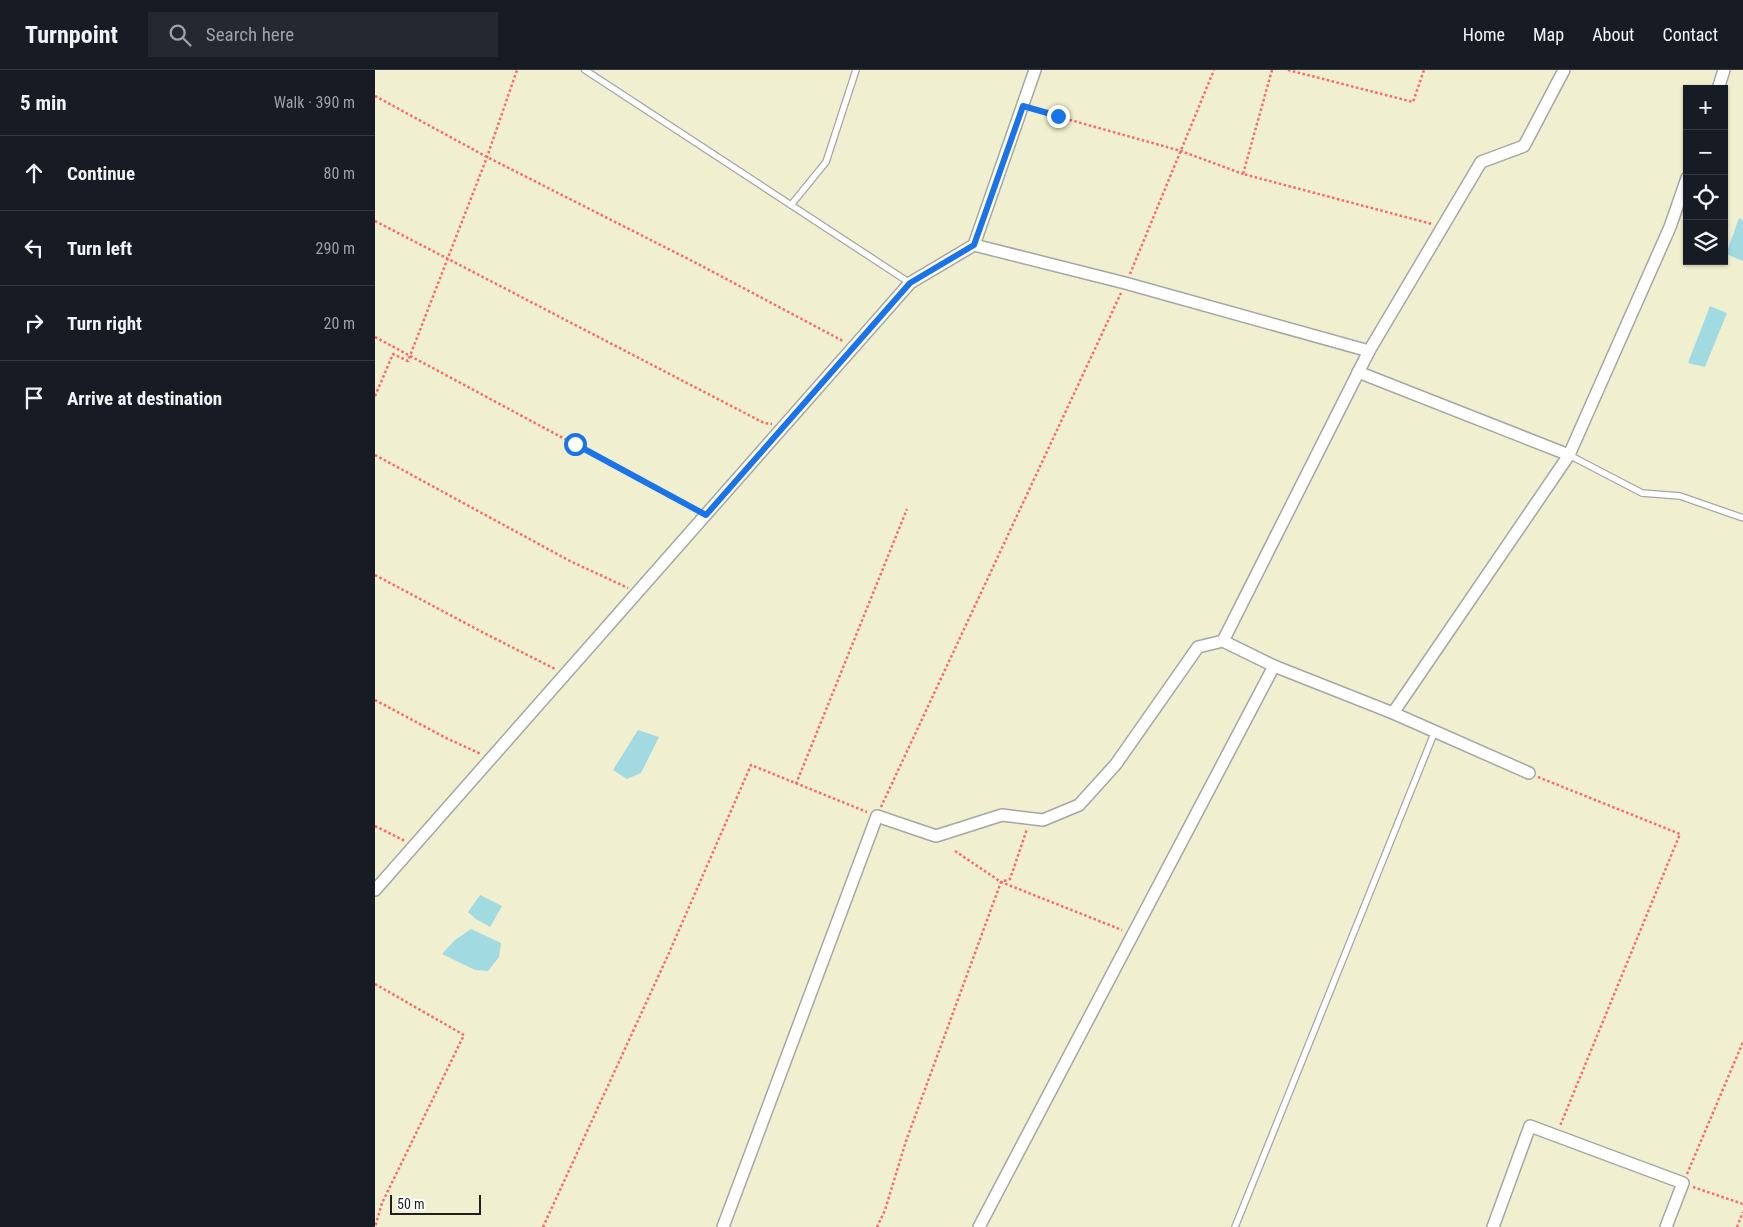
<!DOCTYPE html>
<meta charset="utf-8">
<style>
:root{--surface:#171b24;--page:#242831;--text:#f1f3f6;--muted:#9ea1a6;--line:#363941}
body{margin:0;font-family:"Roboto Condensed",sans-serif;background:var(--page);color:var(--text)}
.controls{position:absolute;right:15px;top:15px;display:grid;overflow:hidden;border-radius:0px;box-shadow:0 1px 4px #0004}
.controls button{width:45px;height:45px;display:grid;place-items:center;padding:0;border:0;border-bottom:1px solid var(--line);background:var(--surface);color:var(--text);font:25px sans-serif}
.scale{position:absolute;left:15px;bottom:12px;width:91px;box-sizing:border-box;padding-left:5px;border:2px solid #1f1f1f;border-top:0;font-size:14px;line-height:18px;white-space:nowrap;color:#1f1f1f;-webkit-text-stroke:4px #fff;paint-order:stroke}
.stop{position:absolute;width:15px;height:15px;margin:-11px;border:4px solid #1a73e8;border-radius:50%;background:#fff}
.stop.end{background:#1a73e8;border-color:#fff;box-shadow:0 1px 5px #0008}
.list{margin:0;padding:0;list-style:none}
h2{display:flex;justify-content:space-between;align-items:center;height:65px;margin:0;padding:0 20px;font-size:21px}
h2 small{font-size:16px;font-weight:400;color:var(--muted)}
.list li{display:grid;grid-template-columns:32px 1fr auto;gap:15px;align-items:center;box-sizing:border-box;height:75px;padding:0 20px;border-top:1px solid var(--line)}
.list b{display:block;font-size:19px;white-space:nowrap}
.list em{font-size:16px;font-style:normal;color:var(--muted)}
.icon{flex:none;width:28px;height:28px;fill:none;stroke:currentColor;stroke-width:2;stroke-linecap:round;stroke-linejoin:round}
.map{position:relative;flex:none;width:1368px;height:1157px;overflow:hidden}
header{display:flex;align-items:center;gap:30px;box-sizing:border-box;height:70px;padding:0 25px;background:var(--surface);border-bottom:1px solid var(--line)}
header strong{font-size:24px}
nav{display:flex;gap:28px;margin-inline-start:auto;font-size:18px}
.search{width:350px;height:45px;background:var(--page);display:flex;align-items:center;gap:12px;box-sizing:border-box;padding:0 18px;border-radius:0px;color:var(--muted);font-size:19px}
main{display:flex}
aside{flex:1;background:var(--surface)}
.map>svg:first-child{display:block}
.farmland{fill:#f0efcf;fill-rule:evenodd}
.water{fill:#a2dae1}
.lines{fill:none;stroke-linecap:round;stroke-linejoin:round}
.lane-casing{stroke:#a6a6a6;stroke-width:8}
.street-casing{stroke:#a6a6a6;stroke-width:14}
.path{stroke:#ff6769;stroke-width:2.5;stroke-dasharray:2.5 2.5;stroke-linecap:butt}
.lane{stroke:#fff;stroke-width:5.5}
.street{stroke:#fff;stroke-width:11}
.route{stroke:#1a73e8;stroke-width:6}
</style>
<header>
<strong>Turnpoint</strong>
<div class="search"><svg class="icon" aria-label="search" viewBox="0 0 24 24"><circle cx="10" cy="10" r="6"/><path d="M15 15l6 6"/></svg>Search here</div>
<nav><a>Home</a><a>Map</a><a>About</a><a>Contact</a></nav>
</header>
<main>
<aside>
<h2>5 min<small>Walk · 390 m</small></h2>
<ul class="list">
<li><svg class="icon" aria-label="ahead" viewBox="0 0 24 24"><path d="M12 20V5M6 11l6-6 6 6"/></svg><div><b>Continue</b></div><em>80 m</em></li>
<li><svg class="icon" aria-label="left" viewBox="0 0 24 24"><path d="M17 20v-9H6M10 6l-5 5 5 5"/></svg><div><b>Turn left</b></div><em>290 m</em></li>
<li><svg class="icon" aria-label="right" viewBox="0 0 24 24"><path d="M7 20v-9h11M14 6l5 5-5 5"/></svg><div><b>Turn right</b></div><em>20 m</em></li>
<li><svg class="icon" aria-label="arrive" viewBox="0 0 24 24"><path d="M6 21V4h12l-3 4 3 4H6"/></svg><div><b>Arrive at destination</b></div></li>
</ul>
</aside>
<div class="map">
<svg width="1368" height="1157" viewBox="0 0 1368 1157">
<rect width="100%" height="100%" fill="#f0ebe5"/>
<!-- farmland -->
<path class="farmland" d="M0 0H1368V1157H0ZM1312 19H1349V191H1312Z"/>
<!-- water -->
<g class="water">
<polygon points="1364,148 1368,150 1368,191 1351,184"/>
<polygon points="1335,236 1352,243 1330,297 1313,293"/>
<polygon points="263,660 284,667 266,703 252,709 238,700"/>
<polygon points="105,825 127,836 115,857 101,849 93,842"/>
<polygon points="96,859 126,873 124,887 113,901 100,900 67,884 80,870"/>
</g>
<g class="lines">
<defs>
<g id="lane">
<polyline points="210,0 535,213"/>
<polyline points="416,135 451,92 481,0"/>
<polyline points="1194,385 1267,423 1305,426 1368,448"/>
<polyline points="860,1157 1060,661"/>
</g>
<g id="street">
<polyline points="660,0 599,175 750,213 994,281"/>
<polyline points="1343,19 1349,0"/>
<polyline points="983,302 1194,385 1295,157 1312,108"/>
<polyline points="899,596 848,571 994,281 1106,92 1149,76 1189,0"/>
<polyline points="1154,703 1018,643 1194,385"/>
<polyline points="0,820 535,213 599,175"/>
<polyline points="348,1157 502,746 561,766 627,745 668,750 704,735 741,694 823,577 848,571"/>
<polyline points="604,1157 899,596 1018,643"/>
<polyline points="1118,1157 1155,1056 1308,1113 1291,1157"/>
</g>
</defs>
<!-- lane casing -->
<use href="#lane" class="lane-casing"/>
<!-- street casing -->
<use href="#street" class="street-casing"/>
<!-- path -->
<g class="path">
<polyline points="897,0 868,104 1057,154"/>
<polyline points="913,0 1038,32 1049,0"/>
<polyline points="0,26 112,87 325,195 468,271"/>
<polyline points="656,39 806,81 868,104"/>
<polyline points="0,151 389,353 397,354"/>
<polyline points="755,204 839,0"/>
<polyline points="0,267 320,439"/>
<polyline points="0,326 18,284 33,291 112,87 142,0"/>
<polyline points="0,385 195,491 253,518"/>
<polyline points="0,505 109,563 180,599"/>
<polyline points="0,630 71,668 106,684"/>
<polyline points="1163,707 1305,764 1185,1056"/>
<polyline points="421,714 532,439"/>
<polyline points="506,737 746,223"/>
<polyline points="0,756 30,771"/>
<polyline points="580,781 626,812 747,860"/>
<polyline points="0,914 89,965 7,1133 0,1157"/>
<polyline points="1312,1104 1368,972"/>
<polyline points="1318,1117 1368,1134"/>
<polyline points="168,1157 294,883 376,695 492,742"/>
<polyline points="502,1157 510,1140 531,1071 626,812 635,809 652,759"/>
<polyline points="1362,1157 1368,1142"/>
</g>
<!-- lane -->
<use href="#lane" class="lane"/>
<!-- street -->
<use href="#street" class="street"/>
</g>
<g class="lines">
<!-- route -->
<polyline class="route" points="200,374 331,445 535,213 599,175 648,36 683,46"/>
</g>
</svg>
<div class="controls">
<button>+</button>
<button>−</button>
<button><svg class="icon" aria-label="locate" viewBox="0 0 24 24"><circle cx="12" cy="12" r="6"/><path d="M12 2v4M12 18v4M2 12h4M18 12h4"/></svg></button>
<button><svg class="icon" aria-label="layers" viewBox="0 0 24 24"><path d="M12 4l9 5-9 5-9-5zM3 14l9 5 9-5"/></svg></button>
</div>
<div class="scale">50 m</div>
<div class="stop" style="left:200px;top:374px"></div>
<div class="stop end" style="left:683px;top:46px"></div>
</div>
</main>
